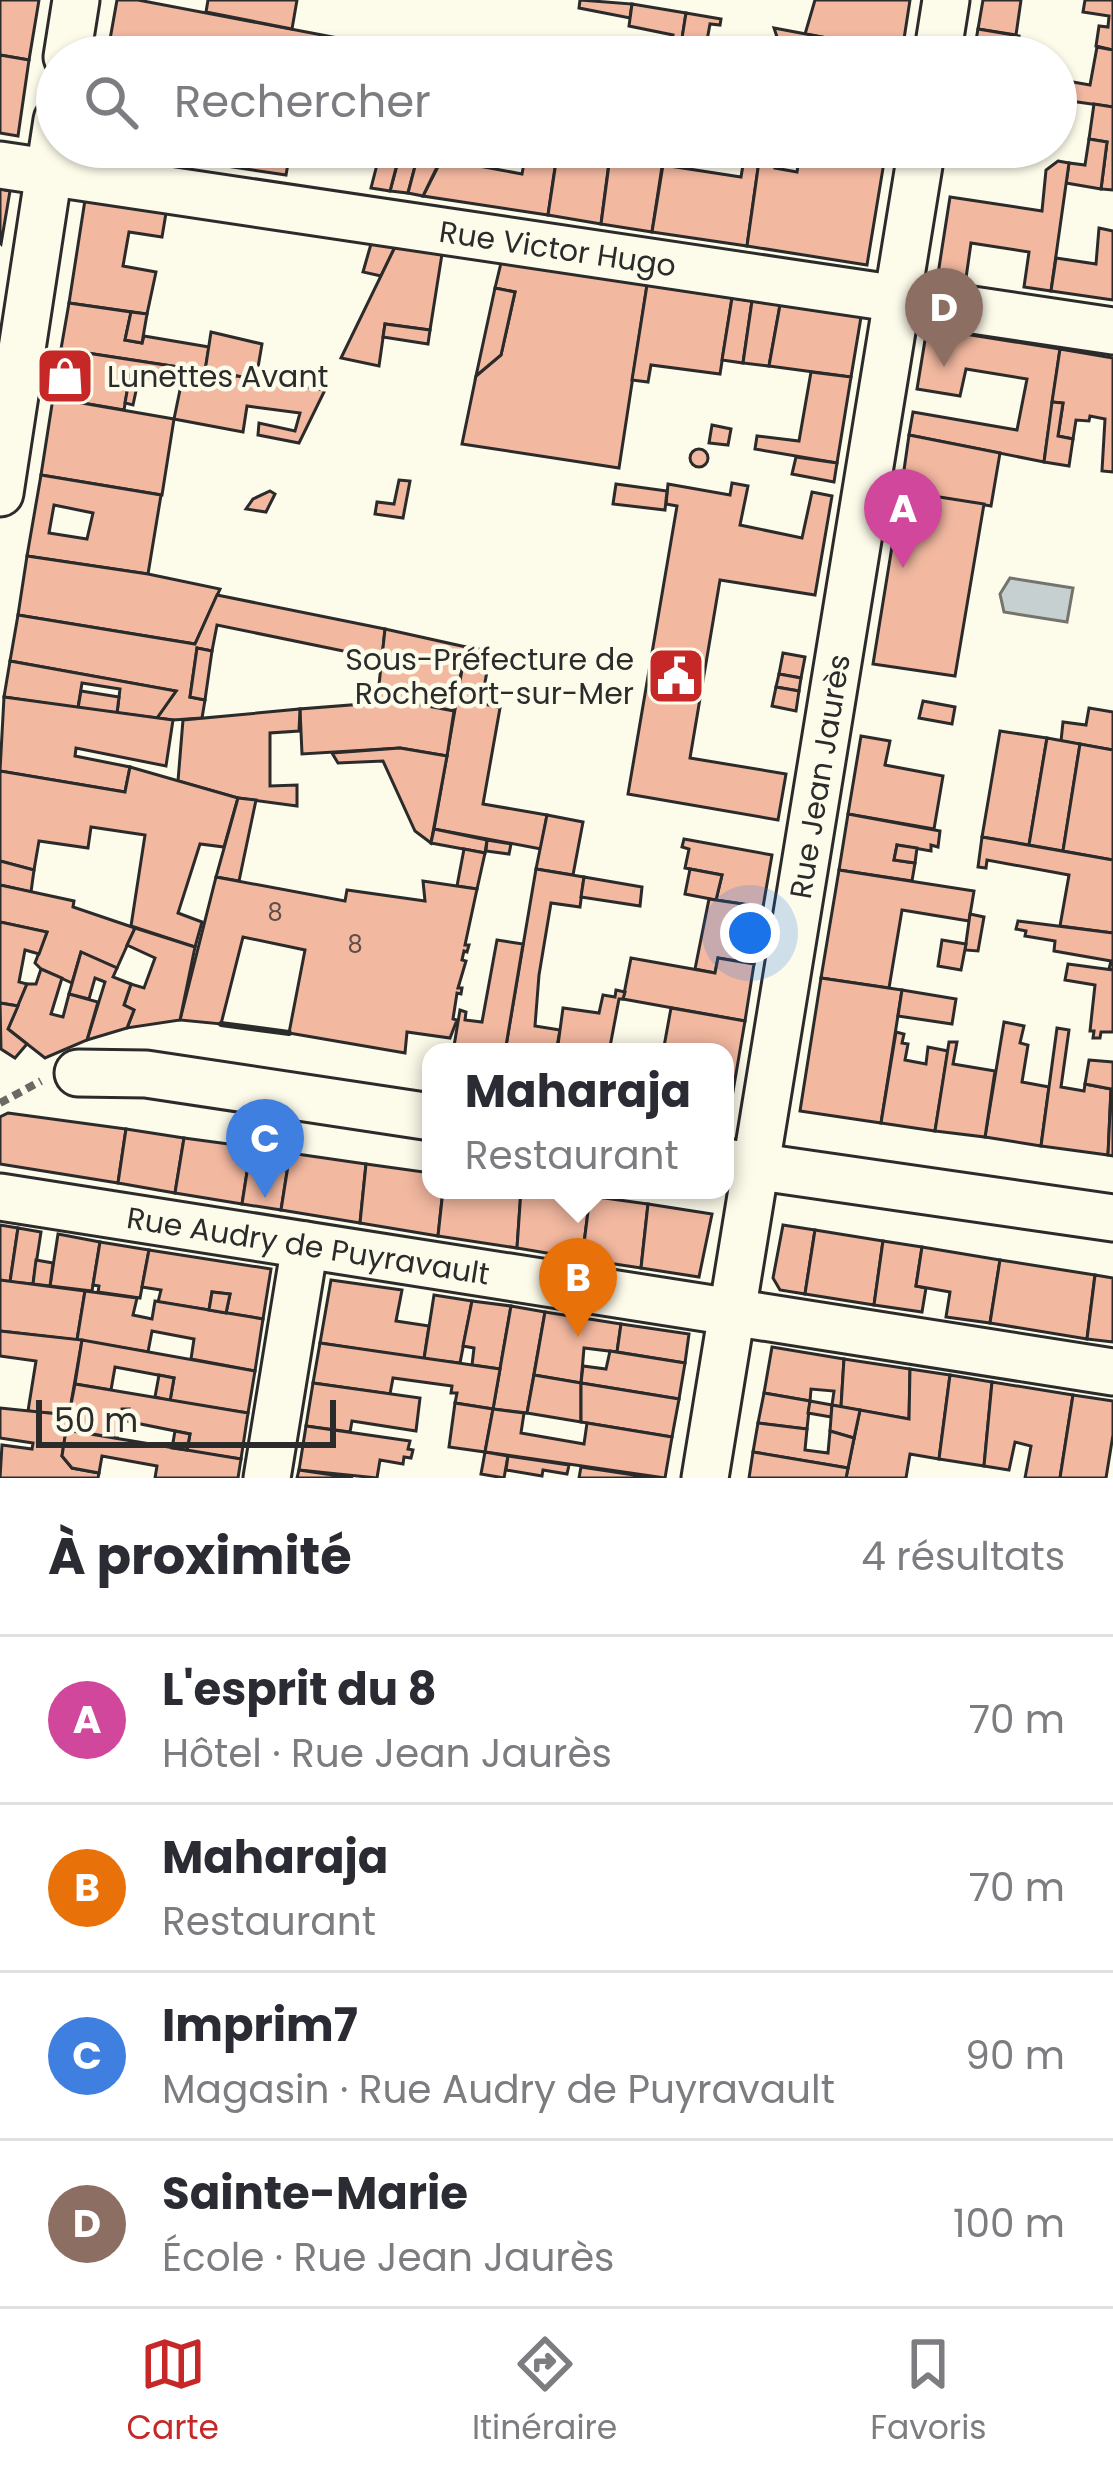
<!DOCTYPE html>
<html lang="fr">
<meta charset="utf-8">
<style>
:root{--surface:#fff;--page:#f7f7f7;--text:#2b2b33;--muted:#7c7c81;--line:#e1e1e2;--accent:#c62828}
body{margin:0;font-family:Poppins,sans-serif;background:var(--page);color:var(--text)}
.scale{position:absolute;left:36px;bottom:30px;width:300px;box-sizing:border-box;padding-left:12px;border:6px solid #2b2b2b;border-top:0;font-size:33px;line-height:42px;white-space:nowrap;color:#2b2b2b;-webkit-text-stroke:9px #fdfbea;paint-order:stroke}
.you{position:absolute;left:750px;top:933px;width:42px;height:42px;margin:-30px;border:9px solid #fff;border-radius:50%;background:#1a73e8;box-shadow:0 0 0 18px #1a73e833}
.badge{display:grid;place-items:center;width:78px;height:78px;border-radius:50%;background:var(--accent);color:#fff;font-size:39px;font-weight:700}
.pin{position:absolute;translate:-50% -99px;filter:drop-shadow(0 3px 6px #0008)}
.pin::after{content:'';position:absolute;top:63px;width:42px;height:36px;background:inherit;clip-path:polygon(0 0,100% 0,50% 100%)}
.popup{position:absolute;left:422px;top:1043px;width:312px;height:156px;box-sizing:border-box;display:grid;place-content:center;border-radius:24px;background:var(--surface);filter:drop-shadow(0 3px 9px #0005);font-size:39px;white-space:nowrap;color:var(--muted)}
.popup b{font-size:45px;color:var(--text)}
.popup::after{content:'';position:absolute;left:50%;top:100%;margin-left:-24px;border:24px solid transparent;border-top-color:var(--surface)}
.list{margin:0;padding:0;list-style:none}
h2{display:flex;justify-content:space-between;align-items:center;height:156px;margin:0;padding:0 48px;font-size:51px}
h2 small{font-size:39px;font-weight:400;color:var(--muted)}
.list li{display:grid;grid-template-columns:78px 1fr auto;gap:36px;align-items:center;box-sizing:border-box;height:168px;padding:0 48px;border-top:3px solid var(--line)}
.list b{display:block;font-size:45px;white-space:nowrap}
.list p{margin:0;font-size:39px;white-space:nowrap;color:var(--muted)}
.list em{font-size:39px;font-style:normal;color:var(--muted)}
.icon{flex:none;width:66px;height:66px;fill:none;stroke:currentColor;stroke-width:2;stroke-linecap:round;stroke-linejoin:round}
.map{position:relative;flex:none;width:1113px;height:1478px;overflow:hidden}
.search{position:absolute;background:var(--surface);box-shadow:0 3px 9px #0004;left:36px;right:36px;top:36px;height:132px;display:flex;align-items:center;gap:30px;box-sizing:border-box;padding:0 42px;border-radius:66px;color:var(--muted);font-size:45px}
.sheet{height:828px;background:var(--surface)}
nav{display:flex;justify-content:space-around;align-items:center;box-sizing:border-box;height:168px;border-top:3px solid var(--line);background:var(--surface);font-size:33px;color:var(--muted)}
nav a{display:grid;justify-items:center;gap:6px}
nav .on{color:var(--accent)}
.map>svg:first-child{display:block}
.water{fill:#c7d0d0;stroke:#74746e;stroke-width:3}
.building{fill:#f2b8a0;stroke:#2b2b2b;stroke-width:3;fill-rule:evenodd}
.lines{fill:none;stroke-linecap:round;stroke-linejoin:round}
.minor-casing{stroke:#2b2b2b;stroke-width:51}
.path{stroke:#6a6964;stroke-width:8;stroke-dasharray:9 6;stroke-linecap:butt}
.minor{stroke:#fdfbea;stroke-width:45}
.wall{stroke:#2b2b2b;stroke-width:6}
.labels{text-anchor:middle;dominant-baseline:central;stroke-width:9;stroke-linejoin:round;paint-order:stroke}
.number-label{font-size:24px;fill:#5d4e48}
.street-label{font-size:30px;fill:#2b2b2b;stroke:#fdfbea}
.poi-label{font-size:30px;fill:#2b2b2b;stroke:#fdfbea;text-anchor:start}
</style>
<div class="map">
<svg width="1113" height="1478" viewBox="0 0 1113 1478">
<rect width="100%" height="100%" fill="#fdfbea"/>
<!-- water -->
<polygon class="water" points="1010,578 1073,588 1067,622 1004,612 1000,594"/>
<!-- building -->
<g class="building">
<polygon points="0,0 39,0 29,60 0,55"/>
<polygon points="117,0 138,0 343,39 340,57 264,57 264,54 229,47 228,53 160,40 158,53 109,45"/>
<polygon points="208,0 297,0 292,29 206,12"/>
<polygon points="580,0 632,4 630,18 579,8"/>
<polygon points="815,0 910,0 902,52 805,34"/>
<polygon points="983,0 1021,0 1016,35 978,29"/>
<polygon points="1085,0 1113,0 1113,50 1096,46 1099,26 1108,27 1109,16 1083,12"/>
<polygon points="632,4 686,13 680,52 670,50 673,35 629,26"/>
<polygon points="686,13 721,19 720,25 710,24 704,57 679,57"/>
<polygon points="774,28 902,52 901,57 812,57 782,52"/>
<polygon points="978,29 1019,36 1016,57 973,57"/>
<polygon points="343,39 358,42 355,57 340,56"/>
<polygon points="1097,47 1113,50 1113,107 1070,101 1073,82 1090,85"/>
<polygon points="0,55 29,60 18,136 0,133"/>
<polygon points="1056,98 1070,101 1063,135 1056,133"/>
<polygon points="1094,104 1113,107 1113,190 1101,189 1107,142 1089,139"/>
<polygon points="1089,139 1107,142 1101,189 1066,183 1069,163 1085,165"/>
<polygon points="103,147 189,147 186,160"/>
<polygon points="189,147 230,147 274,157 276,147 291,147 286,175 186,160"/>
<polygon points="402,147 448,147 441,159 418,155 408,193 390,191"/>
<polygon points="527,147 558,147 548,215 423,196 447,149 454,152 452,161 522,174"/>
<polygon points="603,147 611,147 601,224 548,215 558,149 601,156"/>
<polygon points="658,147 665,147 652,232 601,224 610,157 647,163 650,149"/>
<polygon points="746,147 761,147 747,246 652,232 663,165 741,177"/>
<polygon points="761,147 779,147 775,168 797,172 801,147 885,156 867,265 747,246"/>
<polygon points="821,147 886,147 885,156"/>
<polygon points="418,155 441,159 423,196 408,193"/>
<polygon points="379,157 398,160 390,191 371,188"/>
<polygon points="1058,161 1069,163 1051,291 1024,287 1029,252 971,243 966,278 938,274 950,197 1042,211 1046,170"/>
<polygon points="0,189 10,191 1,244 0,243"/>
<polygon points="85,200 166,213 162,237 129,232 123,266 156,272 147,314 69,303"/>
<polygon points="1099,228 1113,231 1113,300 1051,291 1056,258 1096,264"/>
<polygon points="371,244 395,247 381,276 363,272"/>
<polygon points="395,247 442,254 430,330 385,324 379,366 341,358"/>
<polygon points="501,263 647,285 619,468 462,444 476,376 501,355 515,292 495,288"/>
<polygon points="647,285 732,298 720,374 651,365 648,382 632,380"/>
<polygon points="495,288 515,292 501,355 476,376"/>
<polygon points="732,298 752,301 743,363 722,360"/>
<polygon points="752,301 780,305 769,366 743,363"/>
<polygon points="69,303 131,312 125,340 142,343 144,336 209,347 205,371 61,349"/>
<polygon points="780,305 861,317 851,377 769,366"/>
<polygon points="131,312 147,314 142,343 125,340"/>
<polygon points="385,324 430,330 428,344 383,337"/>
<polygon points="927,328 1060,349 1044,462 909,435 913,412 1017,430 1027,379 966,369 960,396 917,389"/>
<polygon points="211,332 262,344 256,379 205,371"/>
<polygon points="61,349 256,379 325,390 299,443 258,435 259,423 295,431 300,413 247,406 243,432 174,419 181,385 130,375 124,410 53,398"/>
<polygon points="1060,349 1113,358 1113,472 1102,471 1105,419 1090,416 1089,421 1076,420 1073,439 1058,436 1063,403 1052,402"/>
<polygon points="811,372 851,377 837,463 755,449 757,436 799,441"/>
<polygon points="130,375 139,377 133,405 125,403"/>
<polygon points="53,398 174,419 162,495 41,475"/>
<polygon points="1052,402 1063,403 1058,436 1073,439 1069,466 1044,462"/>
<polygon points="712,425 731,429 728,445 709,443"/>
<polygon points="909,435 1000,453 991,506 901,491"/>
<circle cx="699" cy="458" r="9"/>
<polygon points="796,457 837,463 834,482 792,474"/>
<path d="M41 475 161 495 148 574 27 556ZM54 505 93 513 87 539 49 533Z"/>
<polygon points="399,480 410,481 403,518 375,514 377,502 394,504"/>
<polygon points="732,483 748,486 740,525 802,538 812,492 832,496 815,595 720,580 690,758 786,774 778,820 628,794 677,506 666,504 668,484 730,495"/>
<polygon points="616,484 667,491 665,510 613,504"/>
<polygon points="270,491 275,494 266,512 246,509 253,499"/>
<polygon points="901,491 984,504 955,676 873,664"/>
<polygon points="27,556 148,574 220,589 195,644 18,615"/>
<polygon points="217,595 385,629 382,659 217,625 212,651 197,648 190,697 205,700 202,718 173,720 157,718 176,691 10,661 18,615 195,644"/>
<polygon points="385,629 466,647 454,711 401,701 377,703"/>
<polygon points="466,647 491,651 481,703 500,708 483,804 547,815 541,849 434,829"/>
<polygon points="197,648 212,651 205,700 190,697"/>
<polygon points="783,653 805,657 801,678 779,674"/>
<polygon points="10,661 176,691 157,718 117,713 120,689 82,683 78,708 4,697"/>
<polygon points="779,674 801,678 799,691 776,687"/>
<polygon points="776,687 799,691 796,711 772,706"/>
<polygon points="81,691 119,697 117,713 78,708"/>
<polygon points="4,697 173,720 166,766 76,748 75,756 130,767 125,792 0,771"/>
<polygon points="401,701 454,711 447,756 400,748 302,754 300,709"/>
<polygon points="923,701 955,707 952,724 919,718"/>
<polygon points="1089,708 1113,712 1113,750 1061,741 1063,722 1086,725"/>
<polygon points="300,709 299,731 270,733 270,786 297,785 297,806 238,798 178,781 183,720"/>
<polygon points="1000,731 1047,738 1029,845 982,837"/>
<polygon points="861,736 890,741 885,765 943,776 934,829 848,814"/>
<polygon points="1047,738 1080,744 1063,851 1029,845"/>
<polygon points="1080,744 1113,750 1113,860 1063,851"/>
<polygon points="400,748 447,756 431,843 415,831 383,761 338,763 332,753"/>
<polygon points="130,767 238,798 224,847 200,844 178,913 202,922 195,947 131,926 145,835 91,827 88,848 39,841 34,870 0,861 0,771 125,792"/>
<polygon points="238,798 256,800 239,881 216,877"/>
<polygon points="848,814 940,831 938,847 931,845 931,851 897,845 894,860 915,863 912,881 839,870"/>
<polygon points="547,815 583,822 573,875 536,869"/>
<polygon points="434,829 487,840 485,853 431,843"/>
<polygon points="982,837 1113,860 1113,933 1060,926 1069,875 987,860 986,868 978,867"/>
<polygon points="684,839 772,855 763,907 716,900 722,875 685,868 689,849 682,847"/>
<polygon points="487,840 511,844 509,854 486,851"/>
<polygon points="897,845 917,848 915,863 894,860"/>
<polygon points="464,849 485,853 477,889 457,886"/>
<polygon points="0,861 34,870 31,892 0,885"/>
<polygon points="536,869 584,877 580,907 551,903 539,975 535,1026 560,1030 556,1052 505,1052"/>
<polygon points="690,869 722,875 716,900 685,894"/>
<polygon points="839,870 974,891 969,921 902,910 889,988 821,978"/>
<polygon points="216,877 345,901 347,890 425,901 423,881 477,889 465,945 469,945 467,952 464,951 462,960 466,961 458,988 462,988 461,994 457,993 453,1019 457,1020 450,1038 407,1032 405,1053 289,1033 305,950 243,937 221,1024 180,1020"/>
<polygon points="584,877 642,887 640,906 581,897"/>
<polygon points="0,885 74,901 73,907 135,928 117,968 81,952 72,983 41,969 35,963 47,932 0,922"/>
<polygon points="709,899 763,907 754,964 718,958 715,973 695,969"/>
<polygon points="970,914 984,917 978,951 965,950"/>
<polygon points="1018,921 1113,933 1113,970 1109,969 1111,961 1054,951 1055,941 1025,936 1026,931 1016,929"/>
<polygon points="0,922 47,932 39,954 25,950 19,982 27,984 18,1006 0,1003"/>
<polygon points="135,928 195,947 180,1020 127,1028 134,1010 124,1005 131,984 144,988 155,958 127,945"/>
<polygon points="497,940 523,944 505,1052 453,1052 460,1010 466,1012 465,1020 482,1022"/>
<polygon points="942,940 966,944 961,970 938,966"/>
<polygon points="81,952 117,968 113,977 131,984 124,1005 134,1010 127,1028 87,1040 105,982 95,978 89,999 69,994"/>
<polygon points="631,958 715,973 718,958 754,964 745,1021 623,999"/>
<polygon points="1068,964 1113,970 1113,1032 1101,1032 1100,1038 1093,1038 1094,1031 1090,1031 1095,985 1065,980"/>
<polygon points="41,969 62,978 51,1014 63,1017 69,994 98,1002 87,1040 45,1058 8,1029 27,984 36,984"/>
<polygon points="821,978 902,990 881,1123 800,1111"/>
<polygon points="616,990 625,992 623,999 619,999 609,1052 557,1052 563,1008 599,1013 603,995 615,997"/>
<polygon points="902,990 956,999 952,1024 898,1016"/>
<polygon points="0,1003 18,1006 8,1029 27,1044 15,1058 1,1049"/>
<polygon points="671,1008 745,1021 731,1103 725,1102 725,1052 663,1052"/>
<polygon points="1004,1022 1024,1026 1020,1043 1028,1045 1022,1082 1049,1087 1041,1146 985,1137"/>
<polygon points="1057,1028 1069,1030 1061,1087 1084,1091 1085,1084 1111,1089 1108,1155 1041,1146"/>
<polygon points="896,1032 904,1034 902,1043 908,1044 905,1060 926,1064 928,1047 948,1051 935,1131 881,1123"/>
<polygon points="949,1042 957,1042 953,1064 995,1071 985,1137 935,1131"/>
<polygon points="1089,1060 1113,1062 1113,1156 1108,1155 1111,1089 1085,1084"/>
<polygon points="8,1113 126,1129 118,1183 0,1164 0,1117"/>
<polygon points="126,1129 184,1138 175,1193 118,1183"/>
<polygon points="184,1138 251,1147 242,1204 175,1193"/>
<polygon points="251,1147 290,1153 281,1210 242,1204"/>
<polygon points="290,1153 366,1164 360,1223 281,1210"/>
<polygon points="366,1164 431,1173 431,1190 443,1190 438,1236 360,1223"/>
<polygon points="443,1190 521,1190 517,1248 438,1236"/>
<polygon points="521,1190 590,1196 582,1259 517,1248"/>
<polygon points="590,1196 648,1204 641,1268 582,1259"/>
<polygon points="648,1204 712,1214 699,1277 641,1268"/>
<polygon points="0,1225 18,1228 10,1282 0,1280"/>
<polygon points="783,1225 815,1230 805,1294 780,1290 773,1278"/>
<polygon points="18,1228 41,1232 33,1284 10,1282"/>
<polygon points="815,1230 883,1241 874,1305 805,1294"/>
<polygon points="58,1234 100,1242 92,1291 50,1286"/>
<polygon points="883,1241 922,1247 916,1286 926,1288 922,1312 874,1305"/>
<polygon points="100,1242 149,1250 140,1298 98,1292 99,1286 93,1285"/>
<polygon points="922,1247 1000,1260 990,1323 946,1317 950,1292 916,1286"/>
<polygon points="149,1250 271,1269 263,1319 226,1313 230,1294 212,1292 209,1310 158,1302 161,1290 142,1287"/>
<polygon points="36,1260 53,1263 50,1286 33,1284"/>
<polygon points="1000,1260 1095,1275 1087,1339 990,1323"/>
<polygon points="1095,1275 1113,1278 1113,1342 1087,1339"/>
<polygon points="0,1280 85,1291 77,1340 0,1331"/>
<polygon points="331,1280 402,1290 396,1321 429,1326 424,1359 320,1343"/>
<polygon points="85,1291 137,1298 133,1315 152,1319 155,1301 263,1319 255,1371 191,1359 194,1339 152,1331 148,1352 77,1340"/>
<polygon points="212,1292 230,1294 226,1313 209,1310"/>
<polygon points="434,1295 472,1301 460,1363 424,1359"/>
<polygon points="472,1301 511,1306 500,1369 472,1365 474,1348 463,1346"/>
<polygon points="511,1306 545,1312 527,1413 493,1409"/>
<polygon points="545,1312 621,1324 617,1352 584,1348 581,1383 534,1375"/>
<polygon points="621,1324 689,1334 685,1363 617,1352"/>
<polygon points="0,1331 82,1340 69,1415 28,1411 36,1361 0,1356"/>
<polygon points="82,1340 255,1371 248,1413 170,1401 174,1378 115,1367 111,1390 75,1384"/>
<polygon points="320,1343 500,1369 493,1409 455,1403 457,1393 451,1393 452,1386 393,1378 390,1394 313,1383"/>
<polygon points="772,1347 844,1359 841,1407 832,1405 834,1391 811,1389 810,1401 764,1393"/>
<polygon points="610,1351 685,1363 679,1399 581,1383 583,1366 606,1369"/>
<polygon points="844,1359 910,1369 909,1419 841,1407"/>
<polygon points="910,1369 950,1375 939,1459 910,1454 906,1478 846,1478 860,1410 909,1419"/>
<polygon points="159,1375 174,1378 170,1401 155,1397"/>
<polygon points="534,1375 581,1383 581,1422 527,1413"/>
<polygon points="950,1375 992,1382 984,1466 939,1459"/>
<polygon points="992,1382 1073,1395 1060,1478 1025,1478 1031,1446 1015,1442 1009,1470 984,1466"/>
<polygon points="313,1383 420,1398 416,1431 352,1421 350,1432 306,1426"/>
<polygon points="581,1383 679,1399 672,1437 581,1422"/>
<polygon points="75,1384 248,1413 241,1459 187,1451 190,1434 126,1421 129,1409 122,1409 117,1438 66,1430"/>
<polygon points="764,1393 810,1401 807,1429 758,1423"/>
<polygon points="1073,1395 1113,1401 1113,1435 1106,1478 1060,1478"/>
<polygon points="810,1401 832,1405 831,1417 808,1413"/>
<polygon points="455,1403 493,1409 485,1452 449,1447"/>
<polygon points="832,1405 860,1410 854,1438 830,1431"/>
<polygon points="0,1408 69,1415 62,1456 72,1468 99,1473 98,1478 0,1478 2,1445 32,1449 33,1443 0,1438"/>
<polygon points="493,1409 524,1413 521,1433 584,1444 587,1423 672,1437 665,1478 485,1452"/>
<polygon points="758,1423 807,1429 805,1450 828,1453 830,1431 854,1438 848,1468 753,1452"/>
<polygon points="306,1426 410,1441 408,1449 413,1450 411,1458 404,1457 403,1464 380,1460 377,1478 299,1470"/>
<polygon points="66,1430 241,1459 238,1478 155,1478 157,1466 102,1456 99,1473 72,1468 62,1456"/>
<polygon points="175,1431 190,1434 187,1450 172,1448"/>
<polygon points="485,1452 508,1456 504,1478 481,1474"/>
<polygon points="753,1452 848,1468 846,1478 749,1478"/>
<polygon points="508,1456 569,1465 567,1474 543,1470 542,1476 506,1470"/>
<polygon points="581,1467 654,1478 579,1478"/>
<polygon points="299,1470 353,1478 297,1478"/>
</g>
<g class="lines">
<defs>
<g id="minor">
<polyline points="67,57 76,0"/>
<polyline points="937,57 946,0"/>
<path id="s1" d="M0 165 1113 331"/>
<polyline points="0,493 57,120"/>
<polyline points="78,1073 146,1074 431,1117"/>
<polyline points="725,1162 1113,1218"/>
<path id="s2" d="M0 1197 1113 1372"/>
<polyline points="267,1478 305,1245"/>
<path id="s3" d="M705 1478 922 147"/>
</g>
</defs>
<!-- minor casing -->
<use href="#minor" class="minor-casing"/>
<!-- path -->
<polyline class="path" points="0,1103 41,1081"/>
<!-- minor -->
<use href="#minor" class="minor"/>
<!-- wall -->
<polyline class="wall" points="221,1024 289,1033"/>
</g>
<!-- icons -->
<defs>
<symbol id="shop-square" viewBox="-11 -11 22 22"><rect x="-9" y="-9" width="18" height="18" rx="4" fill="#c62828" stroke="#fdfbea"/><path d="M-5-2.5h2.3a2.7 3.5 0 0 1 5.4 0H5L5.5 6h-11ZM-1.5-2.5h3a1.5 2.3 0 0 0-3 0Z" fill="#fff"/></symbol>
<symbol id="civic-square" viewBox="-11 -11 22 22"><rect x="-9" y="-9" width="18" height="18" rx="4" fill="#c62828" stroke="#fdfbea"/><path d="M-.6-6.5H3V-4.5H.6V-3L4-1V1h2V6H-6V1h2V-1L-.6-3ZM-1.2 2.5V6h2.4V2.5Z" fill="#fff"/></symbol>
</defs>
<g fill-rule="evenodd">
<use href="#shop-square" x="32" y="343" width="66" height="66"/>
<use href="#civic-square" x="643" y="643" width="66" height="66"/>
</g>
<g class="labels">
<!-- number labels -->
<g class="number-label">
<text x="275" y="912">8</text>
<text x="355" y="944">8</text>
</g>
<!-- street labels -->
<g class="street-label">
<text stroke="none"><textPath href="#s1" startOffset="564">Rue Victor Hugo</textPath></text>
<text stroke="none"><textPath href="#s3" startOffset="711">Rue Jean Jaurès</textPath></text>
<text stroke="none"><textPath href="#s2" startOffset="312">Rue Audry de Puyravault</textPath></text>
</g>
<!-- poi labels -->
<g class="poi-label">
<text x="107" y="376">Lunettes Avant</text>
<text x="634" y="659" text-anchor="end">Sous-Préfecture de<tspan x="634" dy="34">Rochefort-sur-Mer</tspan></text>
</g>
</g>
</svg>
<div class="scale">50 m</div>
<div class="you"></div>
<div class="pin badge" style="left:903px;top:568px;background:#d1479c">A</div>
<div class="pin badge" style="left:578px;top:1337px;background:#e8710a">B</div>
<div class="popup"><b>Maharaja</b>Restaurant</div>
<div class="pin badge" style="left:265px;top:1198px;background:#3f7fe0">C</div>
<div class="pin badge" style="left:944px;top:367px;background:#8d6e63">D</div>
<div class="search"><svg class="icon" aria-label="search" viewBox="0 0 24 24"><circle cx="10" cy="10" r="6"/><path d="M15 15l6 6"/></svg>Rechercher</div>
</div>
<section class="sheet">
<h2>À proximité<small>4 résultats</small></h2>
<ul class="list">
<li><span class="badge" style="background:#d1479c">A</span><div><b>L'esprit du 8</b><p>Hôtel · Rue Jean Jaurès</p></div><em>70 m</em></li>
<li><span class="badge" style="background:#e8710a">B</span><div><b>Maharaja</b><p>Restaurant</p></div><em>70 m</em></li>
<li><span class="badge" style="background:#3f7fe0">C</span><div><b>Imprim7</b><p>Magasin · Rue Audry de Puyravault</p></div><em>90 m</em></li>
<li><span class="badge" style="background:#8d6e63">D</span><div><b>Sainte-Marie</b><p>École · Rue Jean Jaurès</p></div><em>100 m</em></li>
</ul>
</section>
<nav>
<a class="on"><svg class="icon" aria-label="map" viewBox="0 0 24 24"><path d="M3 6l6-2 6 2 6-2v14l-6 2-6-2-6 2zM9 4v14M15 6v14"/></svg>Carte</a>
<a><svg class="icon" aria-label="directions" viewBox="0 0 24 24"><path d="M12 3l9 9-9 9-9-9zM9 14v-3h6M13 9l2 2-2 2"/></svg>Itinéraire</a>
<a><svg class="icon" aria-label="saved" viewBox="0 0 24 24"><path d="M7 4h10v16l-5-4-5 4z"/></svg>Favoris</a>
</nav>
